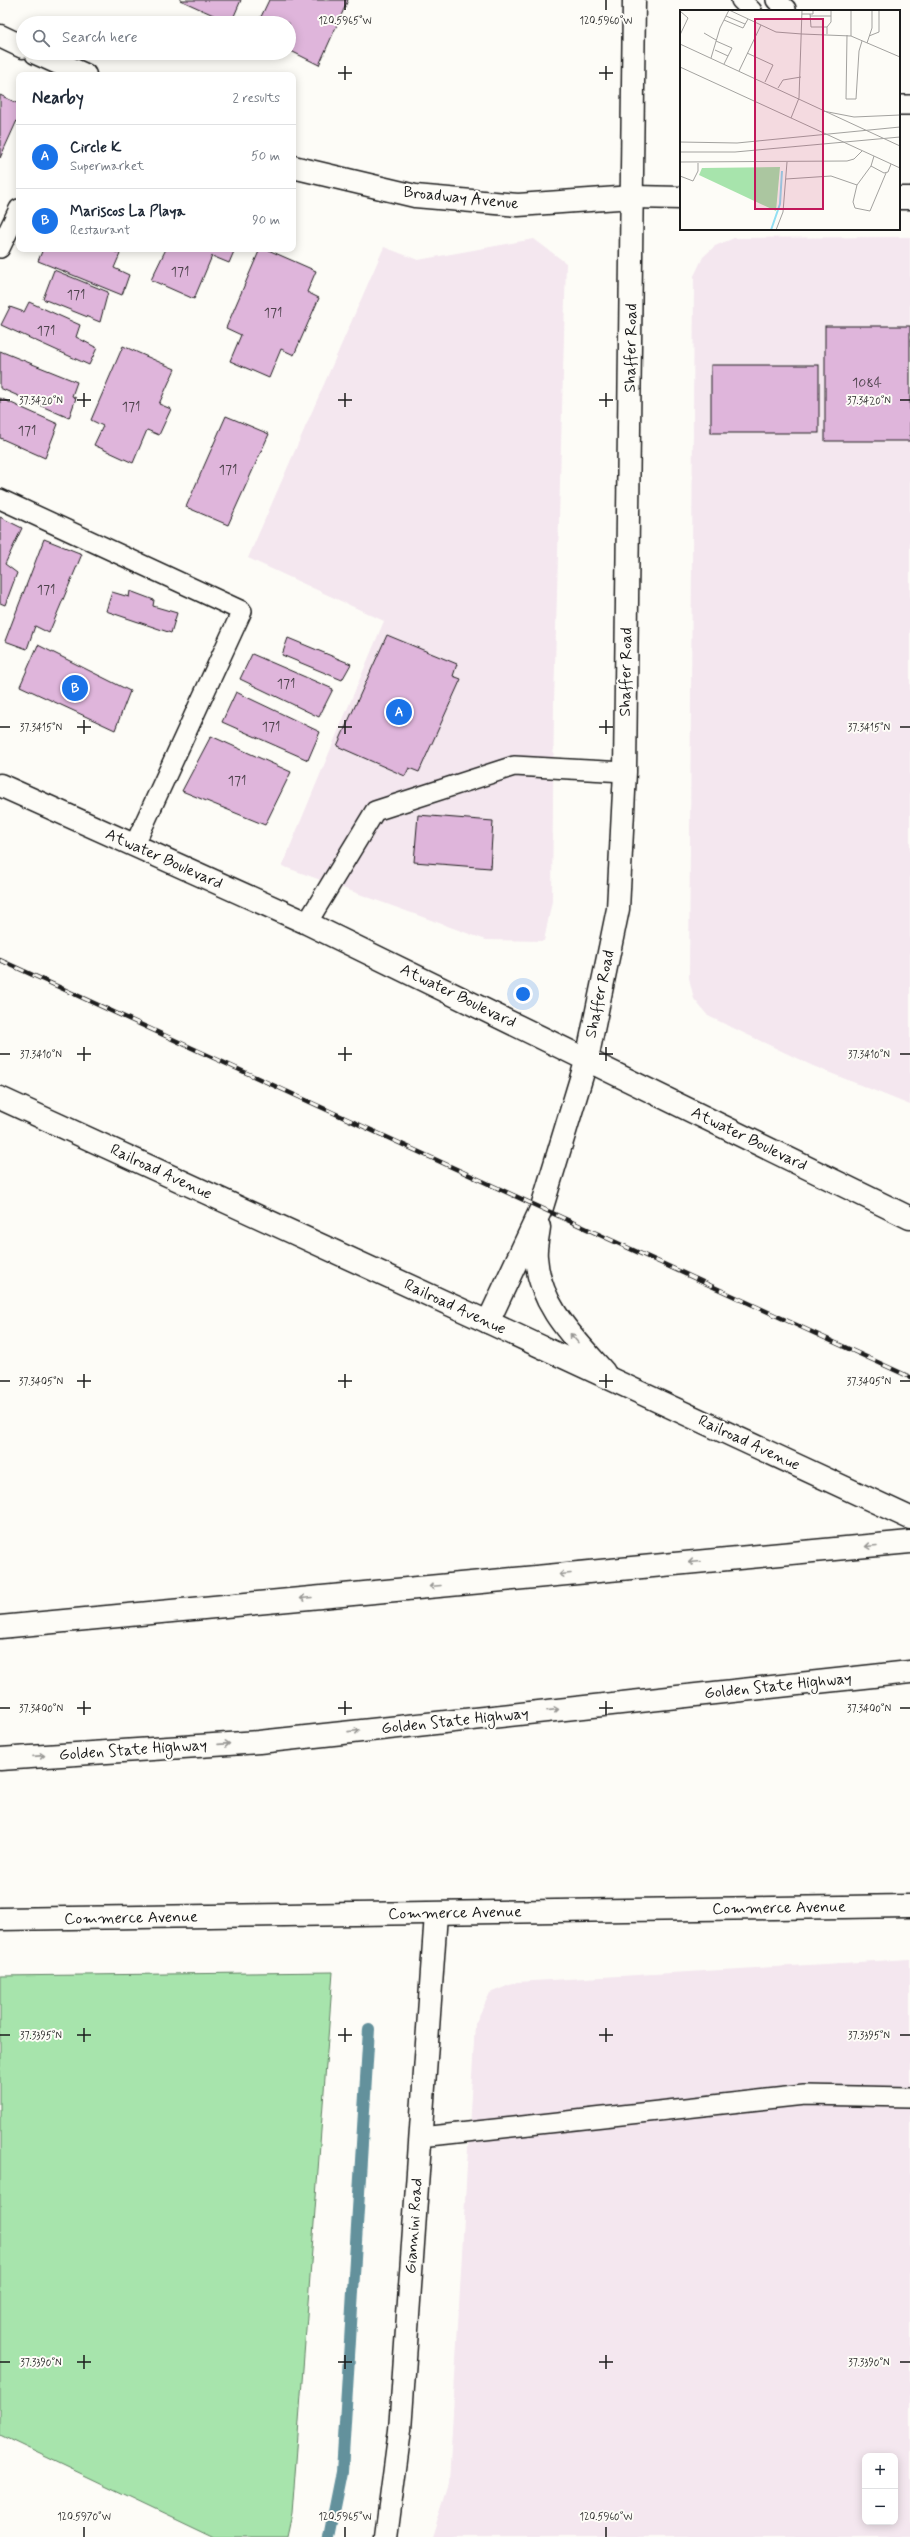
<!DOCTYPE html>
<meta charset="utf-8">
<style>
:root{--surface:#fff;--page:#f2f2f3;--text:#1f2937;--muted:#747a83;--line:#e0e1e3;--accent:#1a73e8}
body{margin:0;font-family:Mynerve,sans-serif;background:var(--page);color:var(--text)}
.controls{position:absolute;right:12px;bottom:12px;display:grid;overflow:hidden;border-radius:8px;box-shadow:0 2px 10px #0003}
.controls button{width:36px;height:36px;display:grid;place-items:center;padding:0;border:0;border-bottom:1px solid var(--line);background:var(--surface);color:var(--text);font:20px sans-serif}
.you{position:absolute;left:523px;top:994px;width:14px;height:14px;margin:-10px;border:3px solid #fff;border-radius:50%;background:#1a73e8;box-shadow:0 0 0 6px #1a73e833}
.badge{display:grid;place-items:center;width:26px;height:26px;border-radius:50%;background:var(--accent);color:#fff;font-size:13px;font-weight:700}
.pin{position:absolute;translate:-50% -50%;border:2px solid #fff;box-shadow:0 1px 4px #0006}
.list{margin:0;padding:0;list-style:none}
h2{display:flex;justify-content:space-between;align-items:center;height:52px;margin:0;padding:0 16px;font-size:17px}
h2 small{font-size:13px;font-weight:400;color:var(--muted)}
.list li{display:grid;grid-template-columns:26px 1fr auto;gap:12px;align-items:center;box-sizing:border-box;height:64px;padding:0 16px;border-top:1px solid var(--line)}
.list b{display:block;font-size:15px;white-space:nowrap}
.list p{margin:0;font-size:13px;white-space:nowrap;color:var(--muted)}
.list em{font-size:13px;font-style:normal;color:var(--muted)}
.icon{flex:none;width:22px;height:22px;fill:none;stroke:currentColor;stroke-width:2;stroke-linecap:round;stroke-linejoin:round}
.map{position:relative;flex:none;width:910px;height:2537px;overflow:hidden}
.search{position:absolute;background:var(--surface);box-shadow:0 2px 10px #0003;left:16px;top:16px;width:280px;height:44px;display:flex;align-items:center;gap:10px;box-sizing:border-box;padding:0 14px;border-radius:22px;color:var(--muted);font-size:15px}
.panel{position:absolute;background:var(--surface);box-shadow:0 2px 10px #0003;left:16px;top:72px;width:280px;height:180px;border-radius:8px}
.map>svg:first-child{display:block}
.built{fill:#f4e7ef;fill-rule:evenodd}
.green{fill:#a7e4ac;stroke:#628064}
.lines{fill:none;stroke-linecap:round;stroke-linejoin:round}
.stream{stroke:#63919c;stroke-width:12}
.building{fill:#dfb5db;stroke:#1c1c1c}
.service-casing{stroke:#1c1c1c;stroke-width:22}
.minor-casing{stroke:#1c1c1c;stroke-width:25}
.tertiary-casing{stroke:#1c1c1c;stroke-width:25}
.secondary-casing{stroke:#1c1c1c;stroke-width:25}
.motorway-casing{stroke:#1c1c1c;stroke-width:25}
.service{stroke:#fdfcf7;stroke-width:19}
.minor{stroke:#fdfcf7;stroke-width:22}
.tertiary{stroke:#fdfcf7;stroke-width:22}
.secondary{stroke:#fdfcf7;stroke-width:22}
.motorway{stroke:#fdfcf7;stroke-width:22}
.rail-casing{stroke:#1c1c1c;stroke-width:4.5}
.rail{stroke:#fdfcf7;stroke-width:3;stroke-dasharray:9;stroke-linecap:butt}
.oneway{stroke:#989794}
.ticks{fill:none;stroke:#1c1c1c;stroke-width:1.5}
.labels{text-anchor:middle;dominant-baseline:central;stroke-width:4;stroke-linejoin:round;paint-order:stroke}
.number-label{font-size:14px;fill:#4d424c}
.street-label{font-size:16px;fill:#1c1c1c;stroke:#fdfcf7}
.inset-river{fill:none;stroke:#92dff2;stroke-width:2}
.inset-road{fill:none;stroke:#a3a29f;stroke-width:1}
.view{fill:#c2185b;fill-opacity:0.15;stroke:#c2185b;stroke-width:2}
.inset-edge{fill:none;stroke:#1c1c1c;stroke-width:2}
.ticks-label{font-size:10px;text-anchor:middle;fill:#1c1c1c;stroke:#fdfcf7;stroke-width:4;stroke-linejoin:round;paint-order:stroke}
</style>
<div class="map">
<svg width="910" height="2537" viewBox="0 0 910 2537">
<rect width="100%" height="100%" fill="#fdfcf7"/>
<filter id="ink" filterUnits="userSpaceOnUse"><feTurbulence type="fractalNoise" baseFrequency=".025" numOctaves="2"/><feDisplacementMap in="SourceGraphic" scale="8" xChannelSelector="R" yChannelSelector="G"/><feConvolveMatrix kernelMatrix="1 2 1 2 8 2 1 2 1" color-interpolation-filters="sRGB"/></filter>
<g filter="url(#ink)">
<!-- built -->
<g class="built">
<polygon points="910,237 910,1105 813,1066 708,1016 694,999 689,978 694,276 703,257 715,246 734,238"/>
<polygon points="534,239 566,263 554,702 552,901 544,941 486,940 282,866 384,621 248,558 384,247 418,260"/>
<path d="M910 1959V2537H432L449 2483 475 2024 490 1993 517 1982ZM865 2456H895V2522H865Z"/>
</g>
<!-- green -->
<polygon class="green" points="333,1972 292,2514 287,2537 214,2537 0,2435 0,1976"/>
<g class="lines">
<!-- stream -->
<polyline class="stream" points="329,2537 342,2472 369,2029"/>
</g>
<!-- building -->
<g class="building">
<polygon points="180,0 241,0 231,23"/>
<polygon points="269,0 348,0 319,65 289,50 289,23 258,23"/>
<polygon points="0,95 19,104 19,116 0,158"/>
<polygon points="43,249 109,249 120,254 114,268 129,275 122,295 38,261"/>
<polygon points="166,249 235,249 229,263 212,256 194,299 151,280"/>
<polygon points="260,249 266,249 316,271 307,292 319,298 294,355 281,349 269,378 230,361 241,335 226,328"/>
<polygon points="54,270 108,292 100,322 43,299"/>
<polygon points="29,302 80,325 76,337 97,348 89,365 1,325 10,307 24,312"/>
<rect x="825" y="326" width="85" height="115"/>
<polygon points="123,346 175,369 159,404 171,409 159,435 147,430 133,463 94,445 103,426 91,420"/>
<polygon points="0,351 77,382 72,396 76,398 69,418 0,388"/>
<rect x="711" y="365" width="108" height="68"/>
<polygon points="0,398 58,424 45,458 0,438"/>
<polygon points="226,416 269,434 228,525 186,507"/>
<polygon points="0,517 22,528 5,564 17,573 5,605 0,603"/>
<polygon points="44,539 82,554 49,633 35,626 27,649 5,641"/>
<polygon points="130,591 154,600 153,606 177,613 171,633 106,611 112,592 129,597"/>
<polygon points="387,635 457,664 453,676 461,679 419,772 409,768 405,776 337,746"/>
<polygon points="288,638 351,664 342,680 282,655"/>
<polygon points="38,645 130,691 115,730 20,686"/>
<polygon points="252,654 333,689 319,717 240,679"/>
<polygon points="236,692 320,732 308,760 222,722"/>
<polygon points="211,736 291,772 265,825 182,791"/>
<polygon points="418,815 493,821 490,868 414,862"/>
</g>
<g class="lines">
<defs>
<g id="service">
<polyline points="741,0 752,11"/>
<polyline points="776,0 786,9"/>
<polyline points="899,105 910,105"/>
<polyline points="0,248 19,209"/>
<polyline points="0,499 242,611 134,846"/>
<polyline points="307,923 375,811 514,766 625,772"/>
<polyline points="421,2137 804,2095 910,2097"/>
</g>
<g id="minor">
<polyline points="0,1098 488,1322"/>
<polyline points="386,2537 400,2430 436,1914"/>
</g>
<g id="tertiary">
<polyline points="0,36 23,47"/>
<polyline points="36,53 85,75"/>
<polyline points="293,167 415,196 518,205 633,197"/>
<polyline points="587,1059 542,1207 488,1322 910,1518"/>
<path d="M539 1227C538 1236 535 1248 536 1257 539 1305 574 1338 604 1372"/>
<polyline points="0,1919 910,1906"/>
</g>
<g id="secondary">
<polyline points="633,197 681,198"/>
<polyline points="899,198 910,198"/>
<polyline points="0,785 307,923 910,1218"/>
<polyline points="587,1059 618,909 625,772 634,0"/>
</g>
<g id="motorway">
<polyline points="0,1627 910,1542"/>
<polyline points="0,1759 259,1742 910,1672"/>
</g>
</defs>
<!-- service casing -->
<use href="#service" class="service-casing"/>
<!-- minor casing -->
<use href="#minor" class="minor-casing"/>
<!-- tertiary casing -->
<use href="#tertiary" class="tertiary-casing"/>
<!-- secondary casing -->
<use href="#secondary" class="secondary-casing"/>
<!-- motorway casing -->
<use href="#motorway" class="motorway-casing"/>
<!-- service -->
<use href="#service" class="service"/>
<!-- minor -->
<use href="#minor" class="minor"/>
<!-- tertiary -->
<use href="#tertiary" class="tertiary"/>
<!-- secondary -->
<use href="#secondary" class="secondary"/>
<!-- motorway -->
<use href="#motorway" class="motorway"/>
<defs>
<polyline id="rail" points="0,960 910,1377"/>
</defs>
<!-- rail casing -->
<use href="#rail" class="rail-casing"/>
<!-- rail -->
<use href="#rail" class="rail"/>
</g>
<!-- one-way arrows -->
<defs><path id="oneway-shaft" d="M-6 0H5M1.5-3L5.5 0L1.5 3" fill="none" stroke-width="1.6" stroke-linecap="round" stroke-linejoin="round"/></defs>
<g class="oneway">
<use href="#oneway-shaft" transform="translate(574 1338) rotate(-131)"/>
<use href="#oneway-shaft" transform="translate(871 1546) rotate(175)"/>
<use href="#oneway-shaft" transform="translate(694 1562) rotate(175)"/>
<use href="#oneway-shaft" transform="translate(565 1574) rotate(175)"/>
<use href="#oneway-shaft" transform="translate(435 1586) rotate(175)"/>
<use href="#oneway-shaft" transform="translate(306 1598) rotate(175)"/>
<use href="#oneway-shaft" transform="translate(553 1710) rotate(-6)"/>
<use href="#oneway-shaft" transform="translate(354 1731) rotate(-6)"/>
<use href="#oneway-shaft" transform="translate(224 1744) rotate(-4)"/>
<use href="#oneway-shaft" transform="translate(39 1756) rotate(-4)"/>
</g>
</g>
<!-- ticks -->
<path class="ticks" d="M345 0V10M606 0V10M345 66V80M606 66V80M338 73H352M599 73H613M84 393V407M345 393V407M606 393V407M0 400H10M77 400H91M338 400H352M599 400H613M900 400H910M84 720V734M345 720V734M606 720V734M0 727H10M77 727H91M338 727H352M599 727H613M900 727H910M84 1047V1061M345 1047V1061M606 1047V1061M0 1054H10M77 1054H91M338 1054H352M599 1054H613M900 1054H910M84 1374V1388M345 1374V1388M606 1374V1388M0 1381H10M77 1381H91M338 1381H352M599 1381H613M900 1381H910M84 1701V1715M345 1701V1715M606 1701V1715M0 1708H10M77 1708H91M338 1708H352M599 1708H613M900 1708H910M84 2028V2042M345 2028V2042M606 2028V2042M0 2035H10M77 2035H91M338 2035H352M599 2035H613M900 2035H910M84 2355V2369M345 2355V2369M606 2355V2369M0 2362H10M77 2362H91M338 2362H352M599 2362H613M900 2362H910M84 2527V2537M345 2527V2537M606 2527V2537"/>
<g class="labels">
<!-- number labels -->
<g class="number-label">
<text x="180" y="272">171</text>
<text x="76" y="295">171</text>
<text x="273" y="313">171</text>
<text x="46" y="331">171</text>
<text x="867" y="383">1084</text>
<text x="131" y="407">171</text>
<text x="27" y="431">171</text>
<text x="228" y="470">171</text>
<text x="46" y="590">171</text>
<text x="286" y="684">171</text>
<text x="271" y="727">171</text>
<text x="237" y="781">171</text>
</g>
<!-- street labels -->
<g class="street-label">
<text transform="translate(461 198) rotate(6)">Broadway Avenue</text>
<text transform="translate(631 348) rotate(-89)">Shaffer Road</text>
<text transform="translate(626 672) rotate(-89)">Shaffer Road</text>
<text transform="translate(164 859) rotate(24)">Atwater Boulevard</text>
<text transform="translate(600 994) rotate(-78)">Shaffer Road</text>
<text transform="translate(458 996) rotate(26)">Atwater Boulevard</text>
<text transform="translate(749 1139) rotate(26)">Atwater Boulevard</text>
<text transform="translate(161 1172) rotate(25)">Railroad Avenue</text>
<text transform="translate(455 1307) rotate(25)">Railroad Avenue</text>
<text transform="translate(749 1443) rotate(25)">Railroad Avenue</text>
<text transform="translate(778 1686) rotate(-6)">Golden State Highway</text>
<text transform="translate(455 1721) rotate(-6)">Golden State Highway</text>
<text transform="translate(133 1750) rotate(-4)">Golden State Highway</text>
<text transform="translate(779 1908) rotate(-1)">Commerce Avenue</text>
<text transform="translate(455 1913) rotate(-1)">Commerce Avenue</text>
<text transform="translate(131 1918) rotate(-1)">Commerce Avenue</text>
<text transform="translate(414 2226) rotate(-86)">Giannini Road</text>
</g>
</g>
<!-- overview -->
<g transform="translate(680 10)">
<rect width="220" height="220" fill="#fdfcf7"/>
<path d="M100 157 96 201 19 165 22 158Z" fill="#a7e4ac"/>
<path class="inset-river" d="M91 220 100 194 102 161"/>
<path class="inset-road" d="M49 0 96 22 122 24M0 1 8 8 0 25M122 4H133V0M130 4 131 17H147M46 6 65 14M130 6H151M44 10 63 18 68 9M24 23 36 30M122 24 171 26 220 47M147 24V17L151 12V0M167 25 166 89H176L179 41 182 31M171 26V0M189 26 199 22V0M36 31 52 38 44 54M187 33 192 18V0M0 34 220 136M35 40 48 46M67 43 93 55 85 72M31 48 40 18 49 0M0 57 220 158M59 61 81 15M98 78 103 70 121 67M119 88 122 0M143 101 174 107 220 105M111 108 119 88M0 132 57 133 220 117M0 142H55L220 127M194 146 191 156 204 163 208 162 211 154M0 152 167 151 174 149 182 141M0 166 13 171 18 161V153M106 169 151 166 177 175 191 156M177 175 173 192 175 198 190 201 206 163M96 220 103 202 107 152"/>
<path class="view" d="M75 9H143V199H75Z"/>
<rect width="220" height="220" class="inset-edge"/>
</g>
<g class="ticks-label">
<text x="345" y="24">120.5965°W</text>
<text x="606" y="24">120.5960°W</text>
<text x="41" y="404">37.3420°N</text>
<text x="869" y="404">37.3420°N</text>
<text x="41" y="731">37.3415°N</text>
<text x="869" y="731">37.3415°N</text>
<text x="41" y="1058">37.3410°N</text>
<text x="869" y="1058">37.3410°N</text>
<text x="41" y="1385">37.3405°N</text>
<text x="869" y="1385">37.3405°N</text>
<text x="41" y="1712">37.3400°N</text>
<text x="869" y="1712">37.3400°N</text>
<text x="41" y="2039">37.3395°N</text>
<text x="869" y="2039">37.3395°N</text>
<text x="41" y="2366">37.3390°N</text>
<text x="869" y="2366">37.3390°N</text>
<text x="84" y="2520">120.5970°W</text>
<text x="345" y="2520">120.5965°W</text>
<text x="606" y="2520">120.5960°W</text>
</g>
</svg>
<div class="controls">
<button>+</button>
<button>−</button>
</div>
<div class="you"></div>
<div class="pin badge" style="left:399px;top:712px">A</div>
<div class="pin badge" style="left:75px;top:688px">B</div>
<div class="search"><svg class="icon" aria-label="search" viewBox="0 0 24 24"><circle cx="10" cy="10" r="6"/><path d="M15 15l6 6"/></svg>Search here</div>
<section class="panel">
<h2>Nearby<small>2 results</small></h2>
<ul class="list">
<li><span class="badge">A</span><div><b>Circle K</b><p>Supermarket</p></div><em>50 m</em></li>
<li><span class="badge">B</span><div><b>Mariscos La Playa</b><p>Restaurant</p></div><em>90 m</em></li>
</ul>
</section>
</div>
